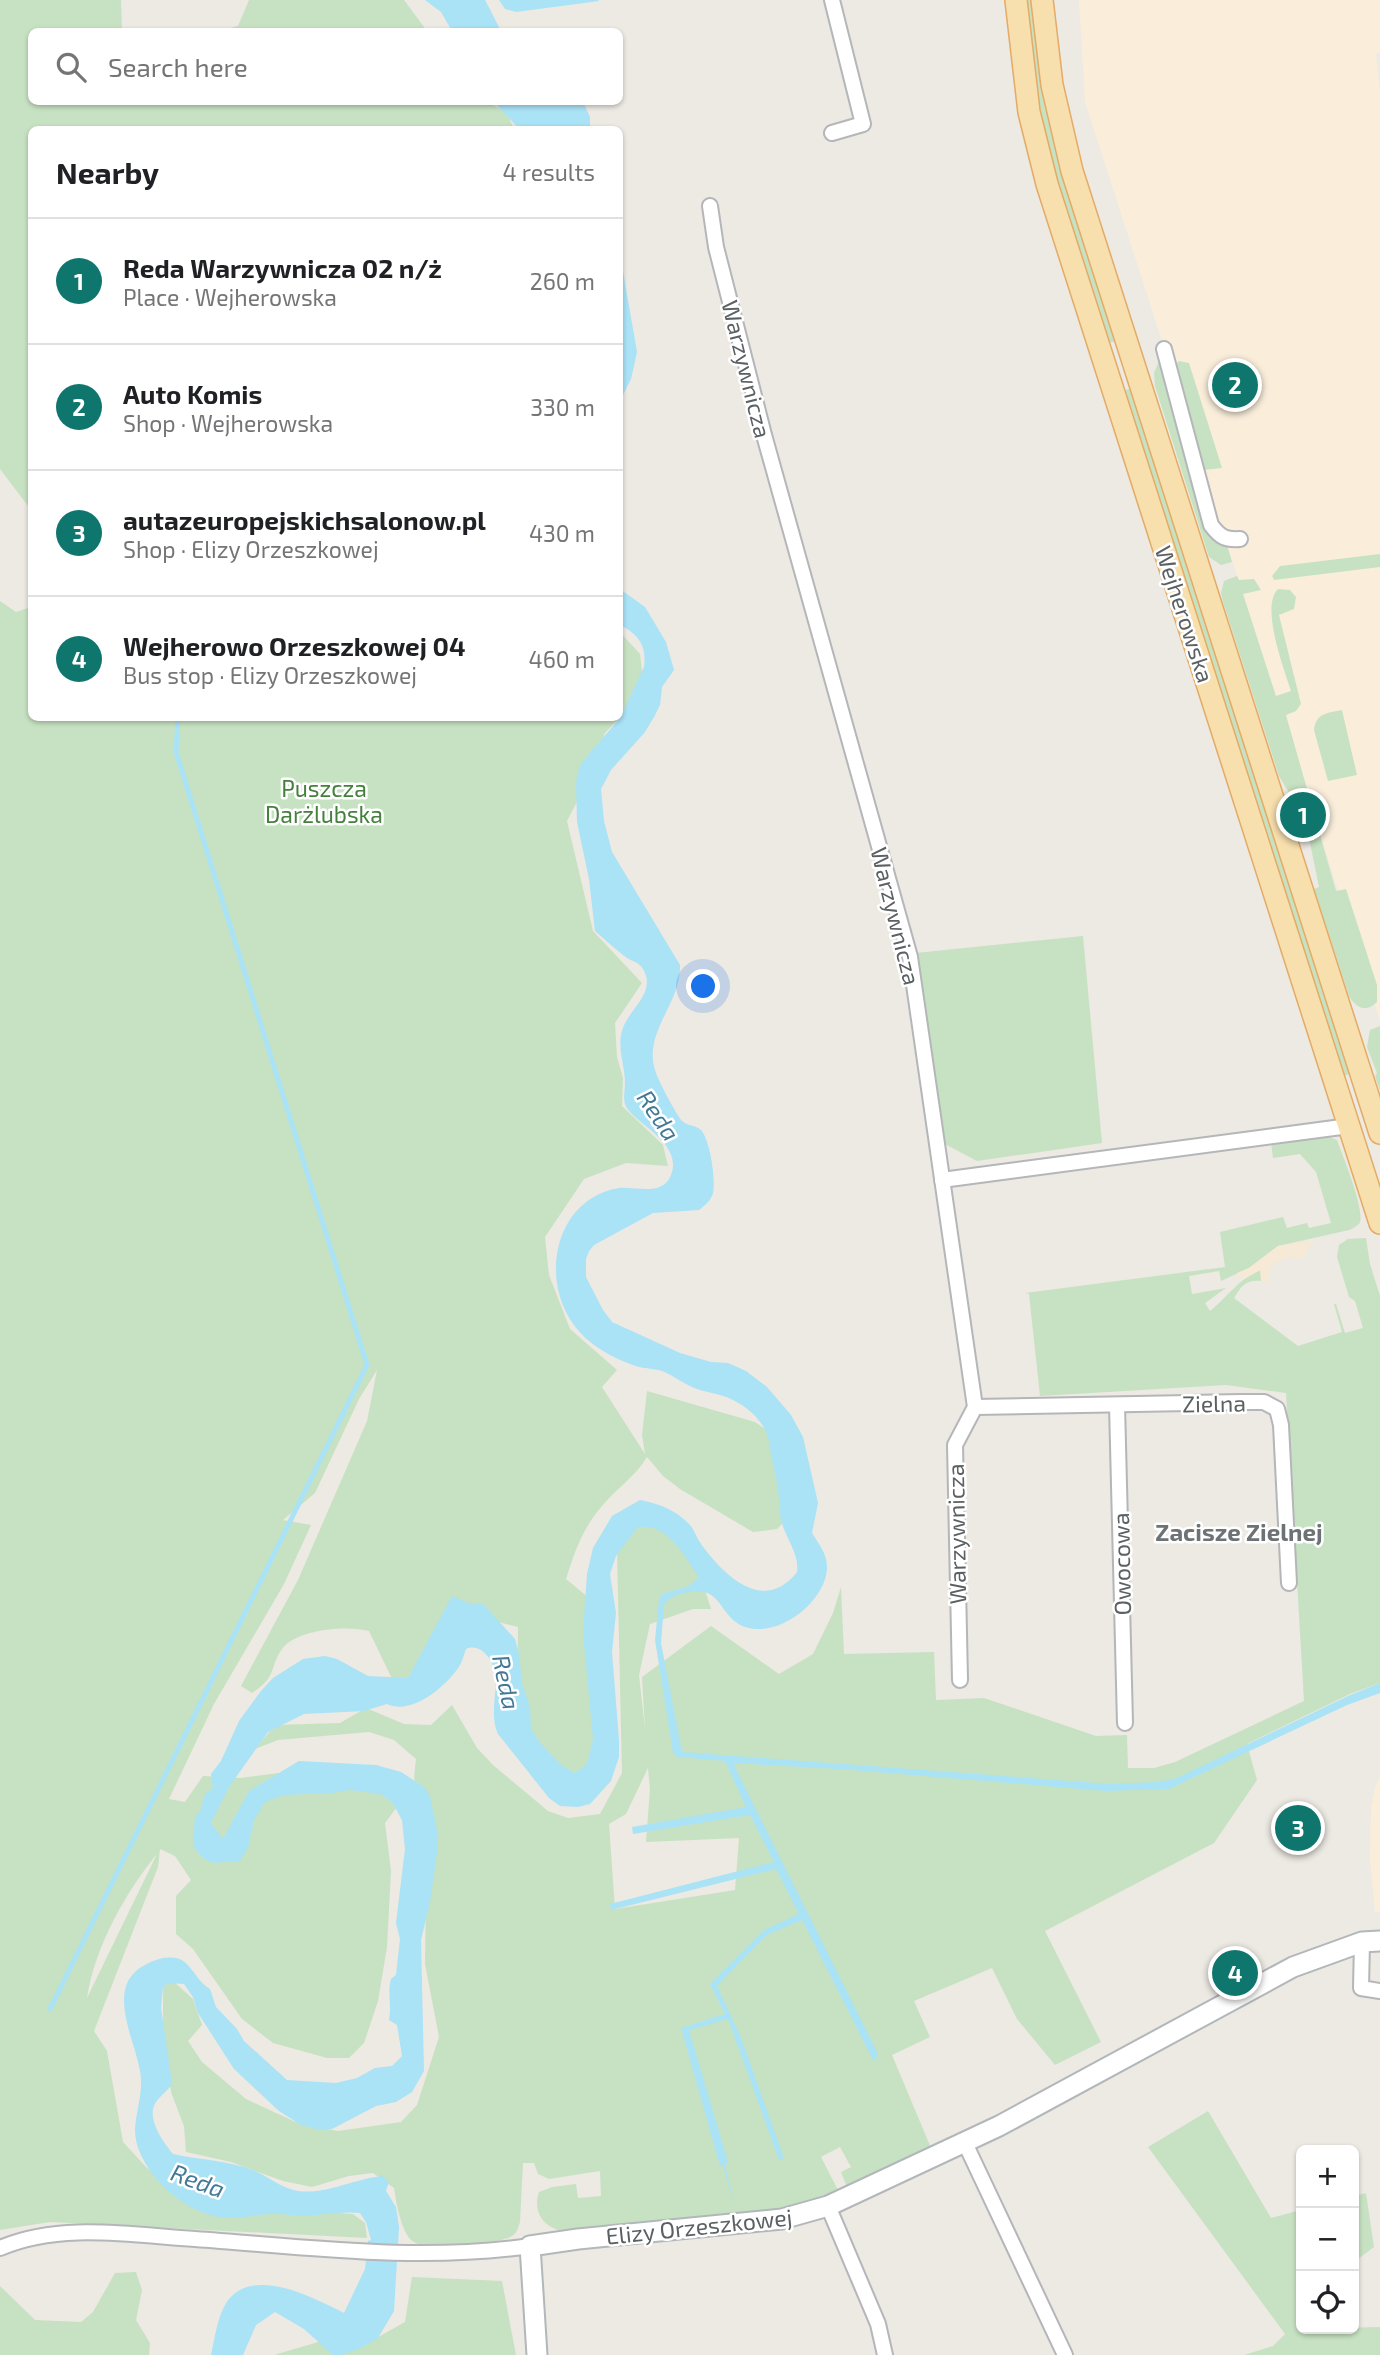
<!DOCTYPE html>
<meta charset="utf-8">
<style>
:root{--surface:#fff;--page:#f6f6f6;--text:#202124;--muted:#757577;--line:#e0e0e0;--accent:#0f766e}
body{margin:0;font-family:"Exo 2",sans-serif;background:var(--page);color:var(--text)}
.controls{position:absolute;right:21px;bottom:21px;display:grid;overflow:hidden;border-radius:10px;box-shadow:0 2px 5px #0004}
.controls button{width:63px;height:63px;display:grid;place-items:center;padding:0;border:0;border-bottom:2px solid var(--line);background:var(--surface);color:var(--text);font:35px sans-serif}
.you{position:absolute;left:704px;top:987px;width:24px;height:24px;margin:-18px;border:5px solid #fff;border-radius:50%;background:#1a73e8;box-shadow:0 0 0 10px #1a73e833}
.badge{display:grid;place-items:center;width:46px;height:46px;border-radius:50%;background:var(--accent);color:#fff;font-size:23px;font-weight:700}
.pin{position:absolute;translate:-50% -50%;border:4px solid #fff;box-shadow:0 2px 7px #0006}
.list{margin:0;padding:0;list-style:none}
h2{display:flex;justify-content:space-between;align-items:center;height:91px;margin:0;padding:0 28px;font-size:30px}
h2 small{font-size:23px;font-weight:400;color:var(--muted)}
.list li{display:grid;grid-template-columns:46px 1fr auto;gap:21px;align-items:center;box-sizing:border-box;height:126px;padding:0 28px;border-top:2px solid var(--line)}
.list b{display:block;font-size:26px;white-space:nowrap}
.list p{margin:0;font-size:23px;white-space:nowrap;color:var(--muted)}
.list em{font-size:23px;font-style:normal;color:var(--muted)}
.icon{flex:none;width:38px;height:38px;fill:none;stroke:currentColor;stroke-width:2;stroke-linecap:round;stroke-linejoin:round}
.map{position:relative;flex:none;width:1380px;height:2355px;overflow:hidden}
.search{position:absolute;background:var(--surface);box-shadow:0 2px 5px #0004;left:28px;top:28px;width:595px;height:77px;display:flex;align-items:center;gap:18px;box-sizing:border-box;padding:0 24px;border-radius:10px;color:var(--muted);font-size:26px}
.panel{position:absolute;background:var(--surface);box-shadow:0 2px 5px #0004;left:28px;top:126px;width:595px;height:595px;border-radius:10px}
.map>svg:first-child{display:block}
.commercial{fill:#faeedb}
.green{fill:#c7e2c2;fill-rule:evenodd}
.sand{fill:#f6e9d5}
.water{fill:#aae2f6}
.lines{fill:none;stroke-linecap:round;stroke-linejoin:round}
.stream{stroke:#aae2f6;stroke-width:5}
.street-casing{stroke:#b4b6b9;stroke-width:18}
.secondary-casing{stroke:#b2b7ba;stroke-width:23}
.primary-casing{stroke:#e3ab66;stroke-width:24}
.street{stroke:#fff;stroke-width:14}
.secondary{stroke:#fff;stroke-width:19}
.primary{stroke:#f7dfae;stroke-width:21}
.labels{text-anchor:middle;dominant-baseline:central;stroke-width:5;stroke-linejoin:round;paint-order:stroke}
.street-label{font-size:23px;fill:#5b6063;stroke:#fff}
.park-label{font-size:23px;fill:#45803d;stroke:#fff}
.water-label{font-size:24px;font-style:italic;fill:#437996;stroke:#fff}
.neighbourhood-label{font-size:24px;font-weight:bold;fill:#6d7274;stroke:#fff}
</style>
<div class="map">
<svg width="1380" height="2355" viewBox="0 0 1380 2355">
<rect width="100%" height="100%" fill="#ede9e3"/>
<!-- commercial -->
<g class="commercial">
<polygon points="1079,0 1380,0 1380,53 1376,54 1380,90 1380,1021 1222,529 1219,529 1163,344 1085,102"/>
<polygon points="1380,1776 1380,1912 1375,1912 1370,1859 1371,1808 1375,1787"/>
</g>
<!-- green -->
<g class="green">
<polygon points="0,0 121,0 122,31 32,32 32,102 488,102 507,113 514,129 32,130 31,510 0,469"/>
<polygon points="249,0 404,0 427,31 219,31 238,26"/>
<polygon points="1026,0 1031,0 1039,70 1052,136 1115,342 1108,342 1060,189 1042,124"/>
<polygon points="1159,361 1174,367 1179,361 1189,363 1222,468 1203,470 1219,528 1222,528 1232,562 1221,565 1209,557 1155,386 1154,373"/>
<polygon points="1128,389 1131,390 1349,1074 1344,1076 1123,392"/>
<polygon points="1380,554 1380,567 1274,580 1272,576 1280,566"/>
<path d="M1237 576 1239 580 1254 579 1261 590 1243 594 1276 696 1291 691C1284 669 1260 606 1278 589L1290 590 1296 597 1294 609 1279 615 1301 704 1296 711 1286 715 1336 891 1346 889 1377 985V1002C1366 1013 1356 1008 1349 996L1314 889 1319 887 1310 843 1295 794H1290L1279 776 1223 602 1221 593 1224 581Z"/>
<path d="M0 601 16 612 31 607 32 718H620V632L640 654 643 680 631 706 605 733 582 792 567 821 593 931 642 983 615 1023 617 1057 623 1078 622 1106 663 1145 668 1166 626 1163 584 1179 545 1237 549 1275 570 1329 617 1370 602 1387 645 1454 642 1435 647 1391 755 1422 774 1435 784 1522 777 1529 753 1532 680 1489 663 1476 647 1457C636 1476 616 1489 602 1506 582 1529 575 1551 566 1579L589 1598 596 1773 566 1785 517 1752 518 1627 490 1620 432 1683 396 1687 369 1631C348 1625 296 1629 282 1649 268 1670 278 1676 252 1693L241 1686 298 1580 367 1421 377 1370 359 1399 315 1493 283 1520 311 1525 284 1584 214 1704 169 1799 185 1802 203 1776 240 1778 286 1772 393 1780 397 1807 385 1823 391 1871 387 1947 378 2001 364 2043 349 2058H327L273 2043 242 2019 193 1949 176 1934V1896L191 1880 175 1856 160 1849 158 1867 94 2031 107 2051 123 2142 146 2167 178 2193 257 2206 353 2214 365 2223 367 2238 50 2222 0 2230ZM156 1855V1856L87 1998C95 1947 124 1895 156 1855Z"/>
<path d="M1342 710 1357 775 1328 781 1314 730C1316 713 1327 713 1342 710Z"/>
<polygon points="1083,936 1102,1143 977,1161 941,1142 916,953"/>
<polygon points="1380,1026 1380,1091 1375,1076 1377,1073 1367,1047 1370,1030"/>
<path d="M1326 1136 1337 1140C1342 1154 1367 1214 1359 1224 1358 1225 1351 1230 1349 1230L1278 1246 1249 1268 1221 1281 1219 1271 1189 1276 1192 1294 1226 1288 1205 1303 1210 1311C1227 1298 1239 1278 1261 1270V1281C1246 1279 1241 1286 1234 1298L1298 1346 1342 1332 1334 1304H1336L1345 1333 1363 1328 1355 1301 1349 1297 1337 1257 1339 1245 1348 1239 1366 1238 1370 1264 1380 1296V1683L1350 1694 1247 1744 1257 1780 1214 1843 1045 1931 1101 2042 1055 2065 1017 2019 992 1968 914 2001 930 2037 892 2055 931 2148 847 2187 841 2172 851 2167 840 2147 821 2157 838 2190 794 2207 762 2212 558 2230C541 2225 533 2209 539 2192L552 2187 576 2184 578 2198 601 2196 600 2171 549 2179 538 2174 534 2163H523L520 2222C518 2228 517 2233 512 2236 503 2243 433 2248 421 2245 417 2244 414 2242 411 2240 401 2230 396 2202 394 2188L373 2173 349 2176 312 2187 283 2181 231 2162 186 2152 184 2126 172 2095 163 2057V1987L172 1980 193 1999 202 2025 188 2041 202 2062 246 2099 300 2124 338 2131 401 2122 417 2105 439 2037 425 1964 427 1829 414 1778 416 1759 394 1740 369 1732 278 1740 255 1749 275 1725 340 1723 366 1708 404 1724 431 1725 452 1705 477 1748 493 1765 548 1811 568 1818 600 1814 622 1773 617 1550 647 1511 698 1568 711 1609H693L650 1624 639 1675 645 1729 642 1677 711 1626 779 1674 813 1654 833 1613 841 1587 844 1654 934 1652 936 1700 984 1698 1096 1736 1127 1735 1128 1768H1154L1175 1762 1304 1701 1286 1393 1226 1385 1040 1396 1029 1294 1025 1293 1225 1267 1220 1232 1283 1217 1287 1228 1307 1223 1309 1228 1331 1223 1316 1172 1300 1154 1273 1158 1271 1142ZM648 1768 650 1789 646 1842 739 1838 735 1890 615 1909 609 1824 626 1814Z"/>
<polygon points="1208,2111 1271,2218 1301,2210 1301,2329 1380,2327 1380,2355 1244,2355 1273,2346 1285,2334 1148,2147"/>
<polygon points="1366,2193 1374,2247 1354,2262 1354,2196"/>
<polygon points="136,2272 142,2290 136,2320 150,2343 149,2355 0,2355 0,2286 35,2320 81,2322 93,2312 115,2273"/>
<polygon points="412,2277 502,2281 516,2355 274,2355 325,2340 364,2345 405,2322"/>
</g>
<!-- sand -->
<polygon class="sand" points="1313,1240 1303,1258 1294,1259 1291,1256 1275,1263 1269,1271 1269,1282 1261,1281 1260,1270 1246,1278 1239,1278 1237,1273 1249,1268 1278,1246"/>
<!-- water -->
<g class="water">
<polygon points="425,0 485,0 501,31 452,31 441,12"/>
<polygon points="499,0 598,0 599,1 516,12 505,9"/>
<polygon points="494,102 583,102 590,117 590,129 519,129"/>
<polygon points="620,254 637,352 631,379 620,401"/>
<path d="M620 589 645 607 666 642 674 670 662 687 660 705 654 717 645 732 611 770 601 789 604 821 612 852 680 965C682 1003 641 1033 656 1073 659 1082 676 1114 682 1121 687 1126 696 1125 701 1130 710 1140 716 1180 713 1193 711 1201 705 1205 699 1210L653 1213 594 1245 589 1251 586 1259V1277L603 1310 612 1322 680 1353 711 1362 728 1363 746 1371 767 1387 791 1415 803 1437 818 1503 812 1533C819 1544 827 1554 827 1567 827 1597 789 1629 760 1629 724 1630 725 1596 704 1592 690 1590 674 1593 664 1604L661 1643 682 1752 1110 1784 1158 1782 1177 1778 1348 1696 1380 1683V1693L1347 1705 1169 1789 1105 1791 840 1769 733 1763 878 2054 874 2062 802 1920 767 1935 717 1986 740 2035 784 2158 779 2160 728 2019 689 2030 728 2162 725 2165 735 2207 723 2166H720L681 2028 725 2014 710 1984 764 1930 799 1914 776 1869 611 1910 610 1904 774 1862 750 1815 633 1834 632 1827 746 1807 725 1761 678 1757 673 1753 655 1640 659 1600 662 1594 689 1586 699 1577C684 1556 667 1521 637 1528L616 1556 610 1574 616 1613 612 1652 619 1740V1757L611 1781 590 1804 578 1807 560 1806 549 1798 498 1734C488 1712 500 1688 494 1668 490 1656 479 1643 466 1649 464 1654 463 1660 460 1665 448 1685 412 1716 387 1704L364 1711 304 1714 268 1732 229 1787 211 1823 223 1839 249 1791 299 1761 376 1765 401 1772 424 1787 430 1796 437 1830 438 1846 430 1902 421 1940 424 2071 412 2092 396 2102 376 2106 332 2129 320 2130 301 2125 279 2111 234 2069 198 2013 193 1997 184 1984 169 1983 163 1987 161 2008 172 2083C168 2092 157 2097 154 2106 148 2121 164 2143 173 2154 199 2160 227 2160 253 2170 268 2176 281 2188 298 2191 326 2195 356 2178 383 2176L389 2182 386 2191 396 2207 399 2227 394 2311 378 2338 361 2348 341 2355H333L304 2329 275 2312 256 2325 243 2355H211C215 2338 218 2311 230 2298 257 2267 316 2299 344 2313L365 2269 368 2241 371 2240 366 2222 360 2213C340 2211 322 2215 302 2216 291 2216 281 2213 270 2214 243 2216 229 2223 202 2212 172 2201 135 2164 135 2130 136 2110 144 2091 140 2071 135 2039 104 1986 145 1965 154 1960 165 1956 176 1958 191 1961 195 1980 210 1989L216 2007 237 2029 244 2041 287 2080 336 2083 357 2078 375 2068 392 2066 402 2056 397 2025 389 2020C392 2005 387 1992 391 1979L396 1975 400 1939 396 1923 405 1849 402 1820 392 1802 380 1794 350 1790 332 1793 284 1795 265 1802 254 1820 248 1848 239 1862C213 1860 212 1871 193 1846L195 1817 200 1812 205 1794 213 1788 211 1774 221 1761 239 1721 261 1691 273 1678 303 1659 325 1656 337 1659 368 1676 408 1678 452 1596 468 1603 483 1604 515 1639 519 1654 522 1683 530 1707 531 1729 541 1744 561 1765 575 1773 587 1764 593 1739 583 1633 587 1574 593 1548 612 1516 640 1500C659 1504 674 1509 688 1523 694 1529 695 1534 699 1541 721 1573 763 1616 797 1572 800 1551 781 1534 780 1512 779 1491 776 1476 771 1455 770 1449 770 1441 767 1435 761 1416 739 1400 720 1395 714 1393 706 1392 700 1390 686 1386 675 1376 662 1371 653 1368 645 1369 636 1366 598 1353 567 1331 558 1289 549 1245 570 1196 619 1188 635 1186 663 1197 671 1175 684 1141 631 1123 625 1104 623 1097 625 1090 625 1083 625 1065 617 1049 622 1031 628 1008 660 992 641 966 637 962 632 961 627 958 616 950 606 940 595 931L589 879 577 822 576 784 578 771 582 762 620 718 644 667C647 645 638 634 620 625Z"/>
</g>
<g class="lines">
<!-- stream -->
<polyline class="stream" points="50,2009 367,1365 176,752 178,718"/>
<defs>
<g id="street">
<polyline points="832,133 863,124 832,0"/>
<polyline points="710,206 716,247 764,435 910,957 975,1407 955,1445 960,1680"/>
<path d="M1164 349 1211 525C1220 537 1225 540 1240 539"/>
<polyline points="942,1180 1349,1126"/>
<polyline points="1117,1405 1125,1723"/>
<polyline points="975,1407 1242,1402 1264,1402 1277,1409 1281,1425 1289,1583"/>
<polyline points="1362,1942 1361,1988 1380,1991"/>
<polyline points="965,2143 1065,2355"/>
<polyline points="828,2206 878,2324 885,2355"/>
<path d="M0 2248C60 2222 131 2235 195 2239 306 2247 420 2262 530 2246"/>
</g>
<polyline id="secondary" points="537,2355 530,2246 578,2239 782,2219 828,2206 999,2126 1293,1967 1362,1942 1380,1941"/>
<g id="primary">
<polyline points="1016,0 1029,112 1047,184 1380,1223"/>
<polyline points="1042,0 1052,85 1072,171 1380,1133"/>
</g>
</defs>
<!-- street casing -->
<use href="#street" class="street-casing"/>
<!-- secondary casing -->
<use href="#secondary" class="secondary-casing"/>
<!-- primary casing -->
<use href="#primary" class="primary-casing"/>
<!-- street -->
<use href="#street" class="street"/>
<!-- secondary -->
<use href="#secondary" class="secondary"/>
<!-- primary -->
<use href="#primary" class="primary"/>
</g>
<g class="labels">
<!-- street labels -->
<g class="street-label">
<text transform="translate(747 369) rotate(76)">Warzywnicza</text>
<text transform="translate(1185 614) rotate(72)">Wejherowska</text>
<text transform="translate(896 916) rotate(76)">Warzywnicza</text>
<text transform="translate(1214 1403) rotate(-1)">Zielna</text>
<text transform="translate(956 1534) rotate(-91)">Warzywnicza</text>
<text transform="translate(1121 1564) rotate(-91)">Owocowa</text>
<text transform="translate(699 2226) rotate(-6)">Elizy Orzeszkowej</text>
</g>
<!-- park labels -->
<g class="park-label">
<text x="324" y="788">Puszcza<tspan x="324" dy="26">Darżlubska</tspan></text>
</g>
<!-- water labels -->
<g class="water-label">
<text transform="translate(659 1115) rotate(56)">Reda</text>
<text transform="translate(507 1682) rotate(78)">Reda</text>
<text transform="translate(198 2180) rotate(20)">Reda</text>
</g>
<!-- neighbourhood labels -->
<g class="neighbourhood-label">
<text x="1239" y="1531">Zacisze Zielnej</text>
</g>
</g>
</svg>
<div class="controls">
<button>+</button>
<button>−</button>
<button><svg class="icon" aria-label="locate" viewBox="0 0 24 24"><circle cx="12" cy="12" r="6"/><path d="M12 2v4M12 18v4M2 12h4M18 12h4"/></svg></button>
</div>
<div class="you"></div>
<div class="pin badge" style="left:1303px;top:815px">1</div>
<div class="pin badge" style="left:1235px;top:385px">2</div>
<div class="pin badge" style="left:1298px;top:1828px">3</div>
<div class="pin badge" style="left:1235px;top:1973px">4</div>
<div class="search"><svg class="icon" aria-label="search" viewBox="0 0 24 24"><circle cx="10" cy="10" r="6"/><path d="M15 15l6 6"/></svg>Search here</div>
<section class="panel">
<h2>Nearby<small>4 results</small></h2>
<ul class="list">
<li><span class="badge">1</span><div><b>Reda Warzywnicza 02 n/ż</b><p>Place · Wejherowska</p></div><em>260 m</em></li>
<li><span class="badge">2</span><div><b>Auto Komis</b><p>Shop · Wejherowska</p></div><em>330 m</em></li>
<li><span class="badge">3</span><div><b>autazeuropejskichsalonow.pl</b><p>Shop · Elizy Orzeszkowej</p></div><em>430 m</em></li>
<li><span class="badge">4</span><div><b>Wejherowo Orzeszkowej 04</b><p>Bus stop · Elizy Orzeszkowej</p></div><em>460 m</em></li>
</ul>
</section>
</div>
